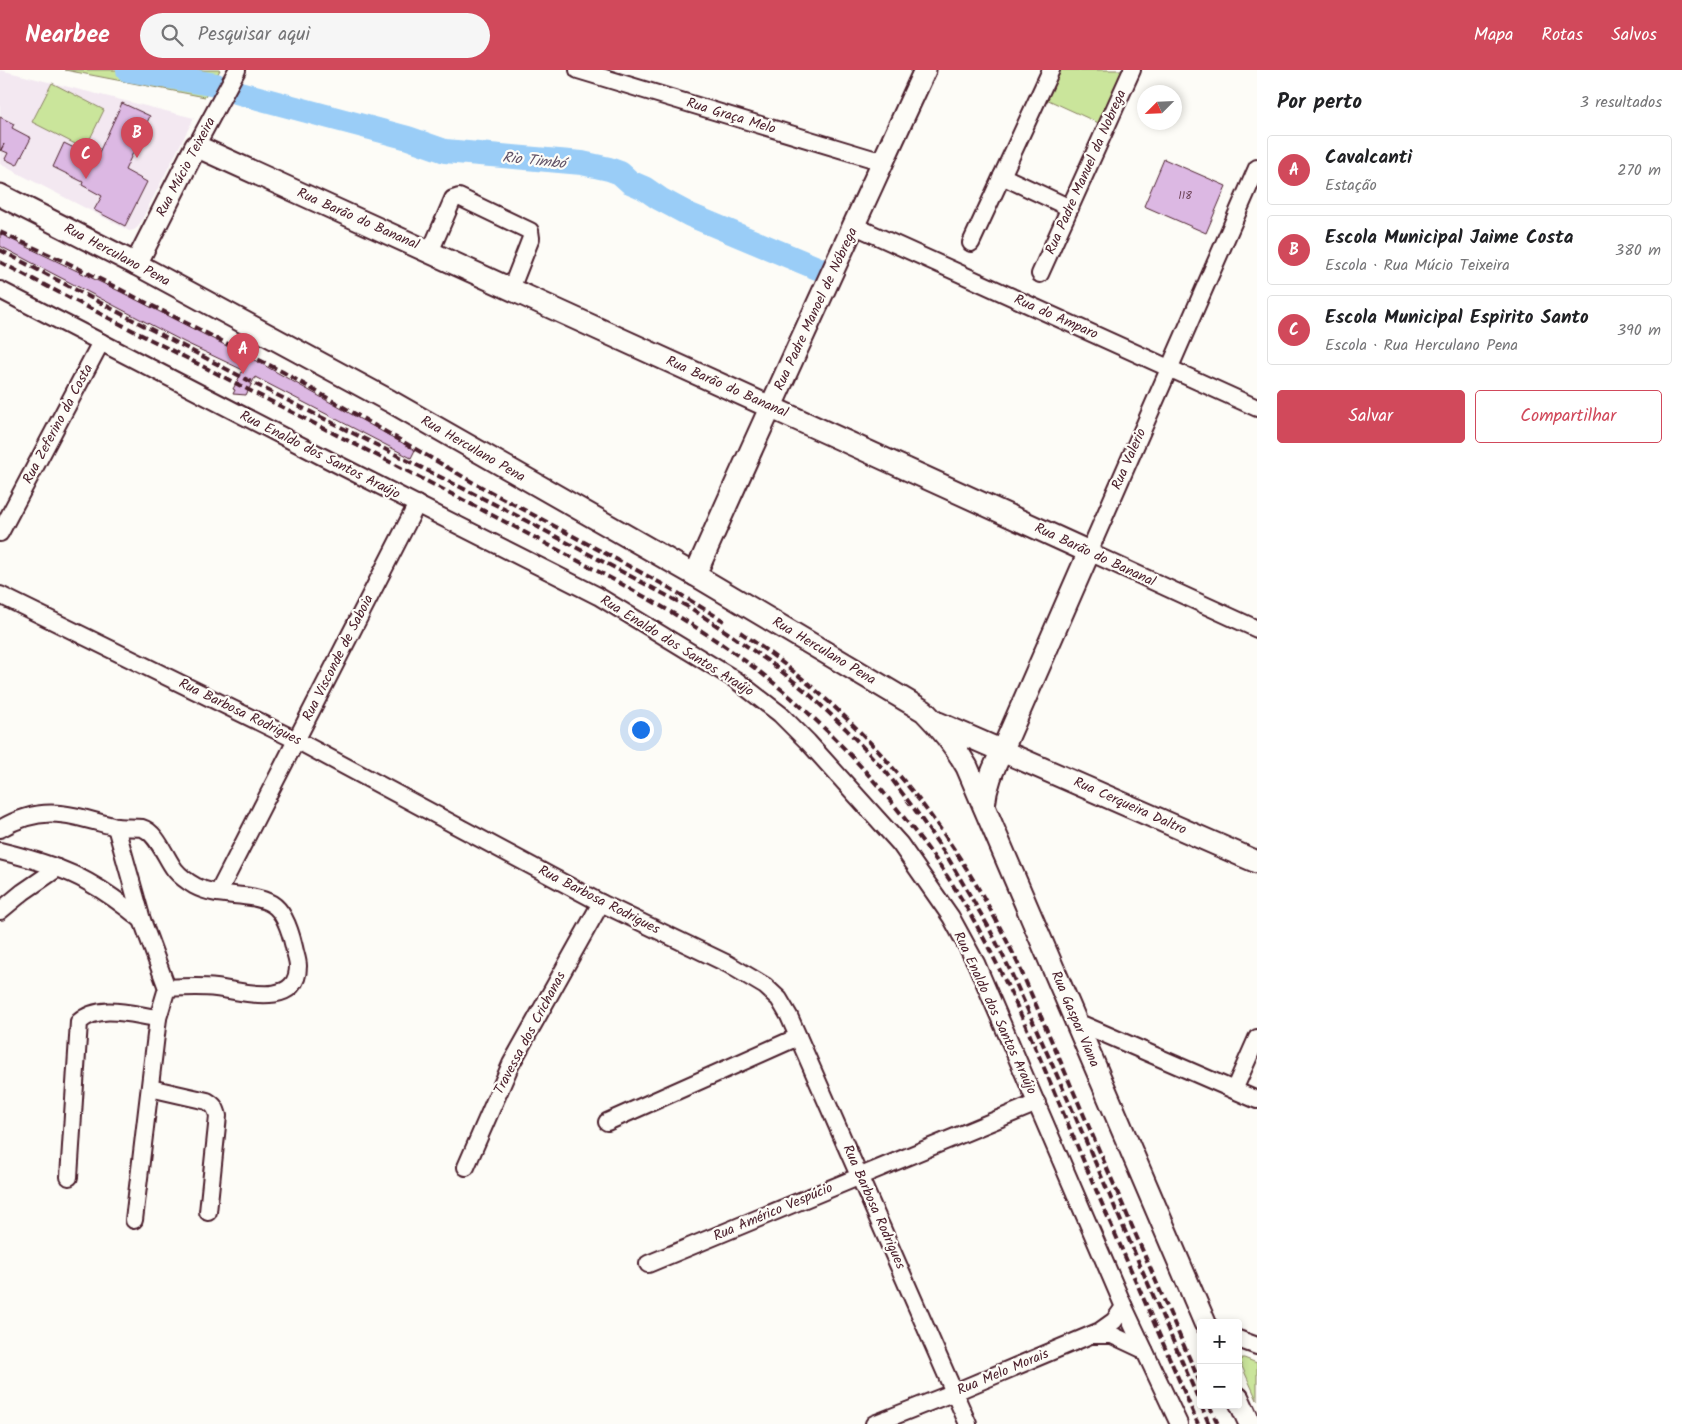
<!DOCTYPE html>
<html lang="pt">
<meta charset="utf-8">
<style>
:root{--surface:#fff;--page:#f6f6f6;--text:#202124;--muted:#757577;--line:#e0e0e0;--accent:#d1495b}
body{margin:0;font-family:Kalam,sans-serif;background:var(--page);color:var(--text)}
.controls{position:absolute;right:15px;bottom:15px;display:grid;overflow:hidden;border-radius:5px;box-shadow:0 2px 8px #0003}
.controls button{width:45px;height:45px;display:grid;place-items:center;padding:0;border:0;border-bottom:1px solid var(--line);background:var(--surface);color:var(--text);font:25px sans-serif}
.compass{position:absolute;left:1137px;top:15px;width:45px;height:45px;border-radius:50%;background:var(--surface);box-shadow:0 2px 8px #0003;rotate:246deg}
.you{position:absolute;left:640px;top:659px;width:18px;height:18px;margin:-12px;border:4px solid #fff;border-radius:50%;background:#1a73e8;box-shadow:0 0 0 8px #1a73e833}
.badge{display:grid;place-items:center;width:32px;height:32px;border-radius:50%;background:var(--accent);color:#fff;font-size:16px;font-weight:700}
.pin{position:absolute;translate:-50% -41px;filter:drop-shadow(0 1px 2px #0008)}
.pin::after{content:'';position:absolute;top:26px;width:18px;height:15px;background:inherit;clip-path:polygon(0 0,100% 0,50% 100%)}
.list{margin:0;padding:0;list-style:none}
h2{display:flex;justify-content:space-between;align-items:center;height:65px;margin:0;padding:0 20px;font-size:21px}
h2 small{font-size:16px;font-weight:400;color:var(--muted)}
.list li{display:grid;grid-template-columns:32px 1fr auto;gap:15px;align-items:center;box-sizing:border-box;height:70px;margin:0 10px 10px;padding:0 10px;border:1px solid var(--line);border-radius:5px}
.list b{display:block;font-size:19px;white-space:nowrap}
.list p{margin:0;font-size:16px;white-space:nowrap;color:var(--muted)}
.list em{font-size:16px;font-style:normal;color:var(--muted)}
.actions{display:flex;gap:10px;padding:15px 20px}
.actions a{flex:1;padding:11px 0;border:1px solid var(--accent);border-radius:5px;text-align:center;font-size:18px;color:var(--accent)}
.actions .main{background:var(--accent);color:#fff}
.icon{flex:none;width:28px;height:28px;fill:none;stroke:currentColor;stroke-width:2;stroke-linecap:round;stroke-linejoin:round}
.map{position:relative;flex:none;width:1257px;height:1354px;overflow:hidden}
header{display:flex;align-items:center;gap:30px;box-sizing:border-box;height:70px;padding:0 25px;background:var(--accent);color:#fff}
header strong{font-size:24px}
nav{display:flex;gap:28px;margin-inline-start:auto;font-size:18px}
.search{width:350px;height:45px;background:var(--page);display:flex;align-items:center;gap:12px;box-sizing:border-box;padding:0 18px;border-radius:28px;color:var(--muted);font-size:19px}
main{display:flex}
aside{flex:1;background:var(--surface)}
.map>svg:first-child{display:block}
.built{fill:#f3e8f1}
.green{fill:#cae59b;stroke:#8a8263}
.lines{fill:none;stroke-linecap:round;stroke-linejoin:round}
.river{stroke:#9acdf7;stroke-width:24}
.building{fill:#dcb8e3;stroke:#4a1f2b}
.minor-casing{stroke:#4a1f2b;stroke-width:20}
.major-casing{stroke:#4a1f2b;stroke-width:25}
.minor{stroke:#fdfcf7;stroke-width:16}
.major{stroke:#fdfcf7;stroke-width:21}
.rail{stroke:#4a1f2b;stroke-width:4;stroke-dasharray:8 4;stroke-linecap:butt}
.labels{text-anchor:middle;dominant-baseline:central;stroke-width:4.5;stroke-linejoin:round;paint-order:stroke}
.number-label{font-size:11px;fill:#6e4559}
.street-label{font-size:14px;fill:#4a1f2b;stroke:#fdfcf7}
.water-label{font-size:15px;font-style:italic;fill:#625368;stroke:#fdfcf7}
</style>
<header>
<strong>Nearbee</strong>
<div class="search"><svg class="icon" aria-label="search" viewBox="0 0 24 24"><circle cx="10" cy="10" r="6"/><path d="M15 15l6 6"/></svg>Pesquisar aqui</div>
<nav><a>Mapa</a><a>Rotas</a><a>Salvos</a></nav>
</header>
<main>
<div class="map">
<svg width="1257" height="1354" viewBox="0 0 1257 1354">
<rect width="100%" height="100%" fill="#fdfcf7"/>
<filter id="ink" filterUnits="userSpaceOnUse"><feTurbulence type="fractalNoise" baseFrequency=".02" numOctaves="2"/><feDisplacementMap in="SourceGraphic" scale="10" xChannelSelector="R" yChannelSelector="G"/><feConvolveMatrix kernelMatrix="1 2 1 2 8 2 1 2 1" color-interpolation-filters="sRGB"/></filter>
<g filter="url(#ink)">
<!-- built -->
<polygon class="built" points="0,0 194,48 138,157 134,160 129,161 124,158 0,94"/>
<!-- green -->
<g class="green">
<polygon points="65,0 220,0 205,27"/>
<polygon points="1056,0 1121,0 1127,3 1103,55 1044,28"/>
<polygon points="52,13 104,40 85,79 32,52"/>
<polygon points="1242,1288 1244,1288 1257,1293 1257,1330 1240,1292"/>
</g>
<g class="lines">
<!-- river -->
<g class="river">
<polyline points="128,0 216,15"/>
<polyline points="236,22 408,68 445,81 582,93 609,99 620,103 630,112 644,118 660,129 690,145 817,198"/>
</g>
</g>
<!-- building -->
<g class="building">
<polygon points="122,33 150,46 125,100 147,112 125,156 94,140 102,126 82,115 83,112 53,97 64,73 96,89"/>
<polygon points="0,47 14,54 12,58 31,68 17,95 5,89 8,83 1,80 4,74 0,81"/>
<polygon points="1164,89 1226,116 1206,163 1144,136"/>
<polygon points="0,164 119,221 262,294 415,380 411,388 255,307 246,325 233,324 235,320 233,319 243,300 184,272 0,176"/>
</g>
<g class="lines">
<defs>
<g id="minor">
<polyline points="578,0 883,92"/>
<polyline points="196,76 237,0"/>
<polyline points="1257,98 1089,482 1257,559"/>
<polyline points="1002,106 1070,138"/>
<polyline points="855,156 1257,338"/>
<polyline points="971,173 1051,0"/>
<polyline points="430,182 453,129 459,127 530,161 531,168 511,219"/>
<polyline points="1040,204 1132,0"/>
<polyline points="0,220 329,390 598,526 736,610 780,644 808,672 900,774 951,847 976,893 1124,1237 1179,1354"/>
<polyline points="0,463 101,272"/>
<polyline points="0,525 296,670 601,833 728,894 765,916 779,929 789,946 968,1354"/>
<path d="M0 759C44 733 70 745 116 757"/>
<path d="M0 781C29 788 62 797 88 812 108 823 125 836 142 850"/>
<polyline points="218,823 417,434"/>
<polyline points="0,841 23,822 58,798"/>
<polyline points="1077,952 1257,1030"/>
<path d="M150 1018 207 1031C214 1035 216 1038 218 1046L208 1142"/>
<polyline points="1234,1020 1257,968"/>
<polyline points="607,1052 798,967"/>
<polyline points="466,1097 511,994 601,833"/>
<path d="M69 1107 79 952C100 933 133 945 158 948"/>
<path d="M134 1150 158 948 167 918 142 850 116 757C124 758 135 757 142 758 157 762 166 789 175 800 180 806 188 812 195 816 219 829 249 821 272 834 285 842 291 864 294 877 295 883 298 890 298 896 298 939 241 921 216 918 200 916 184 917 167 918"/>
<polyline points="648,1194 1037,1033"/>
<polyline points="1093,1265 1112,1265 1144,1280"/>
<polyline points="1238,1269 1257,1276"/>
<polyline points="874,1354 955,1322 1100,1261 1114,1251 1124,1237"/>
</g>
<g id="major">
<path d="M0 125 136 194 390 331 695 505 924 641C941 658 955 676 967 697L1205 1253"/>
<path d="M136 194 196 76 1089 482 1002 681C993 699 986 715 984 736"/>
<path d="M695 505C770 336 848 168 925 0"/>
<polyline points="938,653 1257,792"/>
<polyline points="1238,1328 1250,1354"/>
</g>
</defs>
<!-- minor casing -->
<use href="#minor" class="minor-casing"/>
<!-- major casing -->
<use href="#major" class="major-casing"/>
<!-- minor -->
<use href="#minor" class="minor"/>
<!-- major -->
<use href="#major" class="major"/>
<!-- rail -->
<g class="rail">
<polyline points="0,162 70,194 283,302 474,413 668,517 724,551"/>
<polyline points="0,180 257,315 506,440 692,539 728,563 775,596 810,625 846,659 887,703 918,744 948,788 988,856 1009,898 1068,1030 1201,1335"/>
<path d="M0 192C130 259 260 326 390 392 455 426 520 459 584 494 649 528 713 564 770 610 836 663 892 728 941 797 992 872 1027 958 1062 1040 1106 1145 1153 1249 1198 1354"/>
<path d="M740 562C867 648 954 758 1019 896L1201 1315"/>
<polyline points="1201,1335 1209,1354"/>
<polyline points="1209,1335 1218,1354"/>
</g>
</g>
</g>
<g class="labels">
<!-- number labels -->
<g class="number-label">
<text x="1185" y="126">118</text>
</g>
<!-- street labels -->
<g class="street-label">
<text transform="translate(731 46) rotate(17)">Rua Graça Melo</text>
<text transform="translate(186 97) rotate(-62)">Rua Múcio Teixeira</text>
<text transform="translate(1086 102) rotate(-66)">Rua Padre Manuel da Nobrega</text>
<text transform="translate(358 149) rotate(24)">Rua Barão do Bananal</text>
<text transform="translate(117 185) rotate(28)">Rua Herculano Pena</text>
<text transform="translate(816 239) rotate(-65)">Rua Padre Manoel de Nóbrega</text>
<text transform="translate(1056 247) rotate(24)">Rua do Amparo</text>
<text transform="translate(727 317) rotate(24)">Rua Barão do Bananal</text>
<text transform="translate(58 354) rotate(-62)">Rua Zeferino da Costa</text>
<text transform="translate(473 379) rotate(30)">Rua Herculano Pena</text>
<text transform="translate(320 385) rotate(27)">Rua Enaldo dos Santos Araújo</text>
<text transform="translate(1129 389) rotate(-66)">Rua Valerio</text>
<text transform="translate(1095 485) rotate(25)">Rua Barão do Bananal</text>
<text transform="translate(677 576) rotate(32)">Rua Enaldo dos Santos Araújo</text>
<text transform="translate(824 581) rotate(31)">Rua Herculano Pena</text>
<text transform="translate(338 588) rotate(-63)">Rua Visconde de Saboia</text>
<text transform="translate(240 642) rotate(26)">Rua Barbosa Rodrigues</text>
<text transform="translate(1130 736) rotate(24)">Rua Cerqueira Daltro</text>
<text transform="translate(599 830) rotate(27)">Rua Barbosa Rodrigues</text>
<text transform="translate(995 943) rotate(65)">Rua Enaldo dos Santos Araújo</text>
<text transform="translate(1075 949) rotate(67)">Rua Gaspar Viana</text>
<text transform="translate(530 963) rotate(-62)">Travessa dos Crichanas</text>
<text transform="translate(874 1137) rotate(66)">Rua Barbosa Rodrigues</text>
<text transform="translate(773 1142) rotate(-23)">Rua Américo Vespúcio</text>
<text transform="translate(1003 1302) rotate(-23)">Rua Melo Morais</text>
</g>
<!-- water labels -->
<g class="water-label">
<text transform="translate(534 91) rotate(6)">Rio Timbó</text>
</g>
</g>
</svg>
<div class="controls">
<button>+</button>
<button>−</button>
</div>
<svg class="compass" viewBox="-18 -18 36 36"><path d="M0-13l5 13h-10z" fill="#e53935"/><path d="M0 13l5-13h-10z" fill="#757577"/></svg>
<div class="you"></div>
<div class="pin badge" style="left:243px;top:304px">A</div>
<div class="pin badge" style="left:137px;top:88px">B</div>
<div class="pin badge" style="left:86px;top:109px">C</div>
</div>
<aside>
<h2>Por perto<small>3 resultados</small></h2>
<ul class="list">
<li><span class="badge">A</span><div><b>Cavalcanti</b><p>Estação</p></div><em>270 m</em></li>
<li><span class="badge">B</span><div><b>Escola Municipal Jaime Costa</b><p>Escola · Rua Múcio Teixeira</p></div><em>380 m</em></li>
<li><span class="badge">C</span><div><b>Escola Municipal Espirito Santo</b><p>Escola · Rua Herculano Pena</p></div><em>390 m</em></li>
</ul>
<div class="actions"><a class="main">Salvar</a><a>Compartilhar</a></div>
</aside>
</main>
